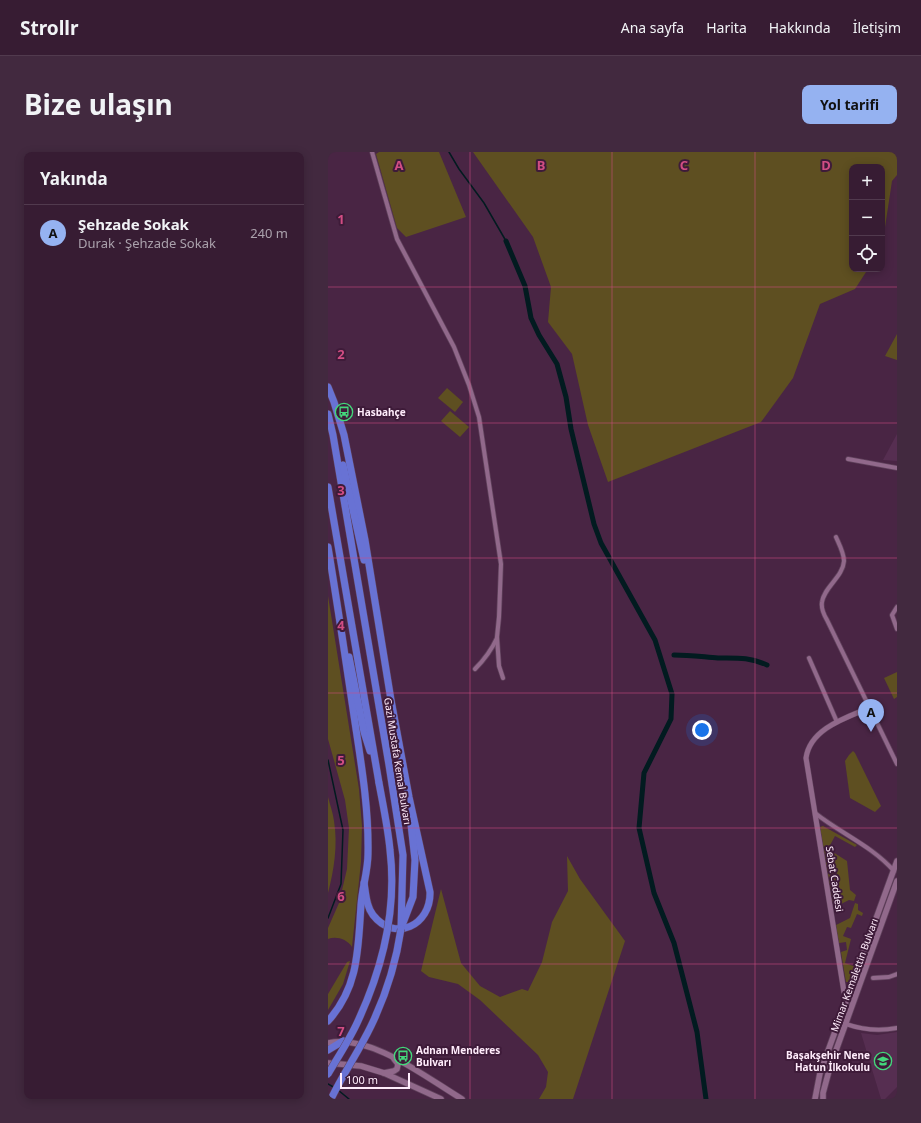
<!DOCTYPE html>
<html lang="tr">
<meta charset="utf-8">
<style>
:root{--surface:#371c33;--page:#42293f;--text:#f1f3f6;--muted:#aaa1ac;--line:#513a4e;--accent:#95b2f1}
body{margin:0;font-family:"Noto Sans",sans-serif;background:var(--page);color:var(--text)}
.controls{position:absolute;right:12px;top:12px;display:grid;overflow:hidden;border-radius:8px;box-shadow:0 2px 10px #0003}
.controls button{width:36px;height:36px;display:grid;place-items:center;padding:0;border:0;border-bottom:1px solid var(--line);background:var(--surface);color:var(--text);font:20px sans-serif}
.scale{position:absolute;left:12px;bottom:10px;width:70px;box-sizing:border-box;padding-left:4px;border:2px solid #ffecfb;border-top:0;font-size:11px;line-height:14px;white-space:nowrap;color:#ffecfb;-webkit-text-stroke:3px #3e1b39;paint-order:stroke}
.you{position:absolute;left:374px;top:578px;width:14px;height:14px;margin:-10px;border:3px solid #fff;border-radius:50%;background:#1a73e8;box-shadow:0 0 0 6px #1a73e833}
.badge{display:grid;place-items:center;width:26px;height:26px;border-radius:50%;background:var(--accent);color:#111;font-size:13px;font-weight:700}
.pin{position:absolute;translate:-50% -33px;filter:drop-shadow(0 1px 2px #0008)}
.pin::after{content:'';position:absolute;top:21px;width:14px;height:12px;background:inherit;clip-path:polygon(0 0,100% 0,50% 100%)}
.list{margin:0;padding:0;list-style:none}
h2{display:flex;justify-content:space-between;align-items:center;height:52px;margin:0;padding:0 16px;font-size:17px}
h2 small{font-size:13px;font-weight:400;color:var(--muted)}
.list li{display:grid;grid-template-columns:26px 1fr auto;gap:12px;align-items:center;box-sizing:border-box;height:56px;padding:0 16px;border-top:1px solid var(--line)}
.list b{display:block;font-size:15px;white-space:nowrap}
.list p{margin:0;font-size:13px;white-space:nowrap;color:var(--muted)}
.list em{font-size:13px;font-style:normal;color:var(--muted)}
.icon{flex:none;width:22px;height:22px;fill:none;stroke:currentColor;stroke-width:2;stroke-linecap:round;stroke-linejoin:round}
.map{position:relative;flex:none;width:569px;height:947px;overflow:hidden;border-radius:8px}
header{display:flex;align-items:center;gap:24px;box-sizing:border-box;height:56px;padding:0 20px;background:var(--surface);border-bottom:1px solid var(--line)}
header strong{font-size:19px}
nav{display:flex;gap:22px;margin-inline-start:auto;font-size:14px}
.intro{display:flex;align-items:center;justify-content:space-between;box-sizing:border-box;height:96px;padding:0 24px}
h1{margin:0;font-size:28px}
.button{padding:10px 18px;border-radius:8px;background:var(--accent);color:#111;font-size:14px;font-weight:700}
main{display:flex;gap:24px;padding:0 24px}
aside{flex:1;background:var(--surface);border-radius:8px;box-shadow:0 2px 10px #0003}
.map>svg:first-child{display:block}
.built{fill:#562e51}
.green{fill:#5e4f21}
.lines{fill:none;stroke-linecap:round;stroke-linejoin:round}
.stream{stroke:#021b20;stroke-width:1.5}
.canal{stroke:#021b20;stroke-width:5}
.minor-casing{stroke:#60425c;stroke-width:5.5}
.tertiary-casing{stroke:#60425c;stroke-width:6}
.secondary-casing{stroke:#60425c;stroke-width:7}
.trunk-casing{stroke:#60425c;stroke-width:8}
.minor{stroke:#91698b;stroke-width:4}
.tertiary{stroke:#91698b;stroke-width:5}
.secondary{stroke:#91698b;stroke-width:5.5}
.trunk{stroke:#6872d4;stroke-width:7}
.trunk-bridge-casing{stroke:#60425c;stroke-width:8;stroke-linecap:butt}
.trunk-bridge{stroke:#6872d4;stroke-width:7}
.grid{fill:none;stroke:#d14d83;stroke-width:1;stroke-opacity:0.55}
.labels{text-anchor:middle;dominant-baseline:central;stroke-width:4;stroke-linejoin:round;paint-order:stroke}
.poi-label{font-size:10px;font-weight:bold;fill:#ffecfb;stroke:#3e1b39;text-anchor:start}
.street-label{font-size:10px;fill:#ffecfb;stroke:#3e1b39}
.grid-label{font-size:13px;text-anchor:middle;font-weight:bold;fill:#d14d83;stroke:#3e1b39;stroke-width:4;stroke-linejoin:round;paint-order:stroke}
</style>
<header>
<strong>Strollr</strong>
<nav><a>Ana sayfa</a><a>Harita</a><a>Hakkında</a><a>İletişim</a></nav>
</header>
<div class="intro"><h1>Bize ulaşın</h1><a class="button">Yol tarifi</a></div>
<main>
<aside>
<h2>Yakında<small></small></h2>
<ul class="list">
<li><span class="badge">A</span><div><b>Şehzade Sokak</b><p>Durak · Şehzade Sokak</p></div><em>240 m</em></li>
</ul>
</aside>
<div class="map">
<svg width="569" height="947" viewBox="0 0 569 947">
<rect width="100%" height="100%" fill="#492544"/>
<!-- built -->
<g class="built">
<polygon points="569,282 569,309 555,308"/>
<polygon points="569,880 569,935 557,947 553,947 533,881 549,883"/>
</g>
<!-- green -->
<g class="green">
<polygon points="51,0 111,0 138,65 78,85 69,76 48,2"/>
<polygon points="145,0 569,0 569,23 564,29 554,95 554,15 524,15 524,117 540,117 527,137 492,152 465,226 433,270 280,330 260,273 244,202 220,170 223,135 205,85"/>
<polygon points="569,182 569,208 557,204"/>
<polygon points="119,236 135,250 127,260 110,246"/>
<polygon points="122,259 141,275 132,285 113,269"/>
<path d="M0 444 31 637 34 674 33 710 24 795C19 787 8 784 0 787V776L11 751 19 717 21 676 17 648 0 587Z"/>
<polygon points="569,520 569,545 566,547 556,526"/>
<polygon points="525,599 527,601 553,654 547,660 522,646 517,609 521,603"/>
<path d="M0 645C2 653 5 661 6 669 10 693 6 718 0 741Z"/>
<polygon points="495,674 529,693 527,695 507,684 500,697 519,709 522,738 528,743 526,749 521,748 509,754 505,751 492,675"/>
<polygon points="239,704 252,727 297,789 245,947 211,947 218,935 220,920 210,903 152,848 130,832 101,825 93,819 113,737 133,811 152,834 172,845 194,837 200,839 214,810 224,770 240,739"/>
<polygon points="527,751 530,752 530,758 535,761 534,764 529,762 523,776 519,775 515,784 523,787 517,811 528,815 523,830 518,830 513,800 519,798 518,790 511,791 508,773 522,766"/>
<polygon points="22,809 15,832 0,858 0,842 19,810"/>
</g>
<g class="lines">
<!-- stream -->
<g class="stream">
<polyline points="121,0 131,17 156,51 178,89"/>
<polyline points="0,608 15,678 13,732 0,766"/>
<polyline points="0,932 7,936"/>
<polyline points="10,938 21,947"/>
</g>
<!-- canal -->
<g class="canal">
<polyline points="178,89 197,134 203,166 211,183 229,212 238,245 243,277 266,372 273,391 327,488 344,542 343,567 316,621 311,676 326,741 346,791 369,880 378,947"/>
<path d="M346 503C361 503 376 505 390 506 409 506 422 505 439 513"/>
</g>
<defs>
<g id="minor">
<polyline points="44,0 69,87 126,195 141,233 151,265 173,412 171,465 169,485 171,514 175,526"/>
<polyline points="520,307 569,316"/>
<path d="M508 385C511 392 516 401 516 409 515 425 496 435 494 450 493 456 496 463 499 468L569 612"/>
<polyline points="569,455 564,463 569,477"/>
<polyline points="481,506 509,570"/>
<path d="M147 517C157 507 163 499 169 486"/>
<path d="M487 661C512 681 544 694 566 719"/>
<polyline points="545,826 561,825 569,822"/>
<path d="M518 872C535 878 552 879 569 876"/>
</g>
<path id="tertiary" d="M519 846 516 840 478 606C482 577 517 566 541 556"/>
<g id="secondary">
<path d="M0 891C44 882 97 925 134 947"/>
<polyline points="0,911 33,914 56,921 113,947"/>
<polyline points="56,921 66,919 69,917 70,912 66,907"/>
<polyline points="487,947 492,921 569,709"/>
<polyline points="495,947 495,941 502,915 569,729"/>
</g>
<g id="trunk">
<path d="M0 235 6 250 16 283 37 388 63 548 81 645 102 740C103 773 67 791 45 763 38 754 38 742 36 731"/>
<polyline points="0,262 5,283 61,613 75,703 73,777"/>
<polyline points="15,313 36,408"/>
<polyline points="0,335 51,631"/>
<path d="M0 395C9 449 17 503 25 557 32 605 41 653 40 702 40 719 34 736 33 753 30 796 31 835 0 869"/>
<polyline points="21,505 36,580 42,599"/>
<polyline points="75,771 85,745 87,708 83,672"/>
<polyline points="0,898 15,889"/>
</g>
</defs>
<!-- minor casing -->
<use href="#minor" class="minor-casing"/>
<!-- tertiary casing -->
<use href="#tertiary" class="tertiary-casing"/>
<!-- secondary casing -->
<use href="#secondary" class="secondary-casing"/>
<!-- trunk casing -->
<use href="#trunk" class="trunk-casing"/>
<!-- minor -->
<use href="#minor" class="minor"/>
<!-- tertiary -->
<use href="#tertiary" class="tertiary"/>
<!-- secondary -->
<use href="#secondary" class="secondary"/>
<!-- trunk -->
<use href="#trunk" class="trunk"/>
<defs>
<g id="trunk-bridge">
<path d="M0 922C10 905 22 887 30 869 55 815 69 757 62 698 60 676 55 653 51 631"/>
<path d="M3 947C15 922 31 899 43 874 58 843 68 811 73 777"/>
</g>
</defs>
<!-- trunk-bridge casing -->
<use href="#trunk-bridge" class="trunk-bridge-casing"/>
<!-- trunk-bridge -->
<use href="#trunk-bridge" class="trunk-bridge"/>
</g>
<!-- grid -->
<path class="grid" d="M142 0V947M284 0V947M427 0V947M0 135H569M0 271H569M0 406H569M0 541H569M0 676H569M0 812H569"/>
<!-- icons -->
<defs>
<symbol id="bus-ring" viewBox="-11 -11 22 22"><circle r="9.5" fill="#3e1b39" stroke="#43d77b" stroke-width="1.5"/><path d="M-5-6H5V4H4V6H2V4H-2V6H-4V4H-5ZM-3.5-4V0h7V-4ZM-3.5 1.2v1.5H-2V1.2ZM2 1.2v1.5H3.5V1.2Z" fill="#43d77b"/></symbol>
<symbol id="school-ring" viewBox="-11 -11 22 22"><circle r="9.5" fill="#3e1b39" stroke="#43d77b" stroke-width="1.5"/><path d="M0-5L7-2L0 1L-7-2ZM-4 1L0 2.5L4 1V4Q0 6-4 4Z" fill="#43d77b"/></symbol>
</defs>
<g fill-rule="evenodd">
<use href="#bus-ring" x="6" y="250" width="20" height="20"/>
<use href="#bus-ring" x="65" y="894" width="20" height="20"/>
<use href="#school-ring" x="545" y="899" width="20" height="20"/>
</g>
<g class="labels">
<!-- poi labels -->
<g class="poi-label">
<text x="29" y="260">Hasbahçe</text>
<text x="88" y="898">Adnan Menderes<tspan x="88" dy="12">Bulvarı</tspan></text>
<text x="542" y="903" text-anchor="end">Başakşehir Nene<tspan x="542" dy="12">Hatun İlkokulu</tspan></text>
</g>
<!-- street labels -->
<g class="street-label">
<text transform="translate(70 609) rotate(81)">Gazi Mustafa Kemal Bulvarı</text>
<text transform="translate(507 727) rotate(81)">Sebat Caddesi</text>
<text transform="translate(526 823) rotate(-70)">Mimar Kemalettin Bulvarı</text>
</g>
</g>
<g class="grid-label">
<text x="71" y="18">A</text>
<text x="213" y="18">B</text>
<text x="356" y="18">C</text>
<text x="498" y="18">D</text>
<text x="13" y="72">1</text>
<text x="13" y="207">2</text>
<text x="13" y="343">3</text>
<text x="13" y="478">4</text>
<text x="13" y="613">5</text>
<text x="13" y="749">6</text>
<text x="13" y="884">7</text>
</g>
</svg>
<div class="controls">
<button>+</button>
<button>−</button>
<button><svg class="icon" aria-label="locate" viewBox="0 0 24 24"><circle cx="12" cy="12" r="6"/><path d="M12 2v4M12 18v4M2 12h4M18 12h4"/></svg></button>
</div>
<div class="scale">100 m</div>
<div class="you"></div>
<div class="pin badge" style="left:543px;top:580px">A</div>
</div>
</main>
